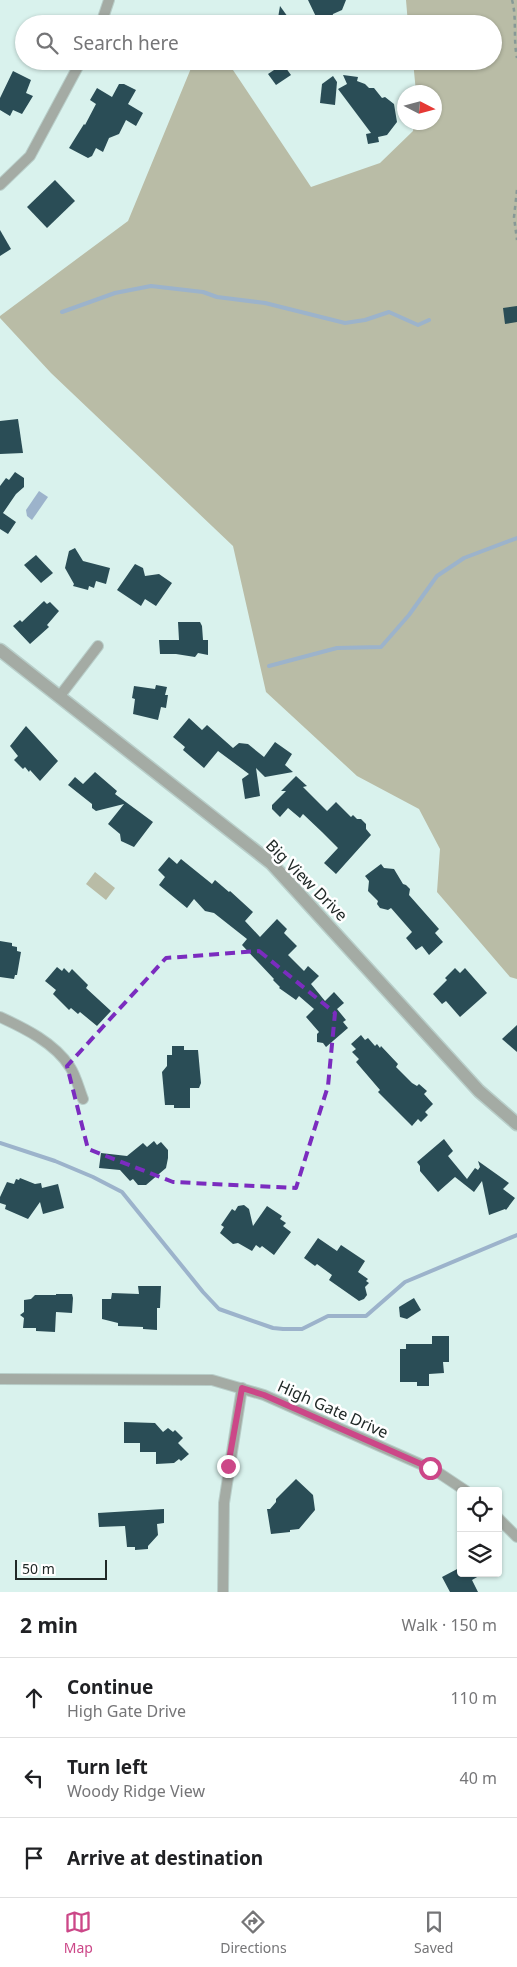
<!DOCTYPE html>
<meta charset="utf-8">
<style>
:root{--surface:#fff;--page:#f6f6f6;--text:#202124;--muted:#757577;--line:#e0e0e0;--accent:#cc4788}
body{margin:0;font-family:"Noto Sans",sans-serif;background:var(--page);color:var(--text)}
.controls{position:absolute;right:15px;bottom:15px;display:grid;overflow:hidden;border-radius:5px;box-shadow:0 1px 4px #0004}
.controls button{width:45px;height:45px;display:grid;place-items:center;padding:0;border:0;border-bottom:1px solid var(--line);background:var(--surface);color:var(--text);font:25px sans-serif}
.compass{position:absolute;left:397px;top:85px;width:45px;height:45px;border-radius:50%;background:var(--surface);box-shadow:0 1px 4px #0004;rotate:96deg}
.scale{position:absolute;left:15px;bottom:12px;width:92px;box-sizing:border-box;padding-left:5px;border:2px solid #202927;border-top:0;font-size:14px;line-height:18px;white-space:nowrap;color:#202927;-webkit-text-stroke:4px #fff;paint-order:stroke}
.stop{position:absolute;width:15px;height:15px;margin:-11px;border:4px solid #cc4788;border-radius:50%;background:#fff}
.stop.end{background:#cc4788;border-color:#fff;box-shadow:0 1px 5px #0008}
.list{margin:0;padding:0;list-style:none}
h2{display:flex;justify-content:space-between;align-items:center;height:65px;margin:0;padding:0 20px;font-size:21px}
h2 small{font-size:16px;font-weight:400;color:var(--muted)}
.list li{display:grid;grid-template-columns:32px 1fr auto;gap:15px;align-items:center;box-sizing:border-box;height:80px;padding:0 20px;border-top:1px solid var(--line)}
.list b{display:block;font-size:19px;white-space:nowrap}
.list p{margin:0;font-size:16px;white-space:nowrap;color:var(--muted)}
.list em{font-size:16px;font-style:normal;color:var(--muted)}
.icon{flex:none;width:28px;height:28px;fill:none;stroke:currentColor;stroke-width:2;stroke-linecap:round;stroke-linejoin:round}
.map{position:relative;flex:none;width:517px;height:1592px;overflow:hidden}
.search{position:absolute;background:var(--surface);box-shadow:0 1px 4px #0004;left:15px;right:15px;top:15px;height:55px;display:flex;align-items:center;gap:12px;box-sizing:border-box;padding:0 18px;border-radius:28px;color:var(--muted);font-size:19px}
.sheet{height:305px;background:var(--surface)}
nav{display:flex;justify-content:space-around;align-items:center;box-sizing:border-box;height:70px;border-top:1px solid var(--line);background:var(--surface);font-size:14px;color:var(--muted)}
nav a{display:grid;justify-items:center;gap:2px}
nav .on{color:var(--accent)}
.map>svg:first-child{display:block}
.green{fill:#b9bca6}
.water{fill:#9cb3cb}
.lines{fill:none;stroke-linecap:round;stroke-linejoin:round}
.stream{stroke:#9cb3cb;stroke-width:4}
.building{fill:#2a4d56}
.minor-casing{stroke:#b8cec9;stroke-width:12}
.tertiary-casing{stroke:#b8cec9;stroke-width:15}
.path{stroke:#879996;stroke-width:2.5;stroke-dasharray:4 4;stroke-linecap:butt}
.minor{stroke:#a4aba4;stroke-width:10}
.tertiary{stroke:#a4aba4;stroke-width:12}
.route{stroke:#cc4788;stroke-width:6}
.marked{fill:none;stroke:#7b2cbf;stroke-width:4;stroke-dasharray:10 6;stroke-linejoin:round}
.labels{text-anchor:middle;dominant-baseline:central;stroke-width:5;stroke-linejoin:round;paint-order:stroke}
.street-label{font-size:16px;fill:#202927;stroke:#fff}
</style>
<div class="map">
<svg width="517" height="1592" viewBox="0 0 517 1592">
<rect width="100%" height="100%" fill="#d9f2ed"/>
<!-- green -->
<g class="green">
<polygon points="406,0 517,0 517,979 510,977 437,892 440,849 419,809 357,776 266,692 233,546 51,373 0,318 0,316 128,221 194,61 227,61 311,187 380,163 413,131 414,123 434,122 434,92 416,92 413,61 493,61 493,24 408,24"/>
<polygon points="95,872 115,888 106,900 86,884"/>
</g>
<!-- water -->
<polygon class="water" points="39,491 48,497 32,520 27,516 26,510"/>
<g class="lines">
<!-- stream -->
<g class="stream">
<polyline points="62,312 115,293 151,286 203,292 217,297 265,303 345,323 365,320 389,312 418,325 429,320"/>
<polyline points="269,666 337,648 381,647 409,615 437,576 464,558 517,538"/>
<polyline points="0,1143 55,1161 93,1177 122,1192 203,1292 219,1309 273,1328 283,1329 302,1329 328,1316 366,1316 405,1282 517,1235"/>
</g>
</g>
<!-- building -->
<g class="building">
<polygon points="308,0 346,0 342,10 333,14 332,18 319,23"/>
<polygon points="280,6 293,24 277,24"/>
<polygon points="283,64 291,75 276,85 268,74"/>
<polygon points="13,71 31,80 26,93 33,96 22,114 13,110 10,116 0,110 0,98"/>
<polygon points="343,75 358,77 357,81 365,84 369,88 374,88 382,98 385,97 394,104 397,122 387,135 378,137 379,142 368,144 366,134 371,133 338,89 347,84"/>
<polygon points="333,76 337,82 335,105 320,103 322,84"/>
<polygon points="119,84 124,84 136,90 128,104 143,113 136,126 126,120 119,134 109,138 103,152 96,148 92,156 88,158 69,148 84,124 85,125 96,104 90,100 97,88 112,97"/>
<polygon points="55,180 75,201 47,228 27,207"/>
<polygon points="0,230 11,249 0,256"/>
<polygon points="517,306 517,322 505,324 503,308"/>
<polygon points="18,419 23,453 0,454 0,421"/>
<polygon points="15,472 24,478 24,487 16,494 3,513 16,522 8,534 0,529 0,486 6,478 9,480"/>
<polygon points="75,548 83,561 110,568 106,584 96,581 94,588 89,586 88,590 73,586 74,584 65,568 69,551"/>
<polygon points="36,555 53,573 41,583 24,565"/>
<polygon points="135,564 143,568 145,576 159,574 172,583 156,606 145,599 141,606 117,590"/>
<polygon points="44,601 47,604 50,602 59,611 47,625 49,627 30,644 13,626 20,620 22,622"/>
<polygon points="178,622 200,622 202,626 203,640 208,640 208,655 198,653 195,657 176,654 160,654 159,640 179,640"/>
<polygon points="156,685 167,687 165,695 168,695 166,708 161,707 158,720 133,714 135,699 132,698 134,686 155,689"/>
<polygon points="189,718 202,730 207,725 233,748 239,743 248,744 264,757 275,742 292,754 285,765 293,772 265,777 256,768 260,796 245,799 242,779 249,774 218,751 204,768 183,750 185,747 173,737"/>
<polygon points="26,726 58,761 40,781 30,770 29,772 25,767 23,769 14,760 18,756 10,746"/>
<polygon points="95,772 117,791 115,794 153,822 134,847 121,841 120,834 108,824 124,804 96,811 92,808 92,804 68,785 75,777 83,784"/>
<polygon points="296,776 307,786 303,787 327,811 336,802 351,817 353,815 357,819 361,819 366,824 366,829 371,835 336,874 324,863 338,848 322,832 303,814 300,818 288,808 280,817 272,809 272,805 286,791 281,791"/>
<polygon points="169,857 177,864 181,859 212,884 215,880 229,892 230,891 253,912 245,921 260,937 277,919 287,929 284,933 297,946 288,955 304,971 308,966 319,976 311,984 325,1001 334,992 344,1003 337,1009 346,1020 343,1022 348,1028 326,1047 323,1043 317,1042 317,1034 319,1032 306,1017 314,1009 299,996 296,1000 279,988 280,987 273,980 274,979 242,945 247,939 214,913 205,911 194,899 187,908 159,885 165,877 158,870"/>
<polygon points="381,864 384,868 394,869 403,884 406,885 410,889 409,895 439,929 435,933 443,942 429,955 422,946 416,950 406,938 412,932 391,908 388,910 380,908 377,904 378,901 368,891 369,881 365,876"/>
<polygon points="0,941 12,943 12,946 17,947 17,951 21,952 17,975 15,975 14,979 0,977"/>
<polygon points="57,967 62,971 64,968 69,973 72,969 88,985 86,988 111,1011 97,1026 80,1012 78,1014 71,1008 69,1010 53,994 56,990 45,981"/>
<polygon points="455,968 460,973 465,968 487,993 460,1017 446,1001 442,1004 433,994 447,980 445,978"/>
<polygon points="517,1025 517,1052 502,1039"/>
<polygon points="361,1035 365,1040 368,1038 375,1046 377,1044 380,1048 381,1046 398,1064 396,1067 412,1083 417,1086 419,1084 427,1091 424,1094 433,1104 425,1112 428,1115 421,1122 418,1119 412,1126 378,1092 380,1090 356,1062 359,1059 352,1052 356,1049 351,1044"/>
<polygon points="172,1046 184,1046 184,1050 198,1050 201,1083 199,1088 190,1088 190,1108 174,1108 174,1105 165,1105 162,1072 167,1066 167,1055 172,1055"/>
<polygon points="444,1139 453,1151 448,1156 467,1179 475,1168 478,1170 480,1167 478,1161 509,1183 503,1189 515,1198 506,1210 505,1209 489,1215 482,1181 474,1192 455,1177 438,1192 420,1171 420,1166 417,1162"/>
<polygon points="154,1141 157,1145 161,1142 168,1150 168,1158 166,1168 146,1185 138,1185 133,1179 130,1181 120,1170 99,1168 101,1153 127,1156 143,1143 147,1147"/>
<polygon points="20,1178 35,1184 41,1183 42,1188 58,1184 64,1208 43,1214 40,1202 28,1219 5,1209 6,1205 0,1203 0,1197 7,1182 14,1184 16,1179 19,1180"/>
<polygon points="244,1205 249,1209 253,1226 267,1206 282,1216 280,1219 286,1223 283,1226 291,1232 274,1255 262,1246 260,1248 256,1245 252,1251 238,1243 233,1244 220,1233 224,1227 221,1225 232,1209 235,1211 238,1206"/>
<polygon points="318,1238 337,1251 341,1245 365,1261 358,1272 368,1279 366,1281 369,1283 365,1287 367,1295 364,1299 359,1301 329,1280 332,1275 317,1264 315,1266 304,1258"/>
<polygon points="138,1286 161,1286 160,1308 157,1308 157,1330 143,1329 143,1327 118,1326 118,1323 102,1319 102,1299 111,1299 112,1293 139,1294"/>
<polygon points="56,1294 72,1294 73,1298 72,1313 56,1312 55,1332 36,1331 36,1328 23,1328 24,1318 20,1315 24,1312 24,1300 31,1299 35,1295 56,1295"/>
<polygon points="414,1298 421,1310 407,1319 400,1317 399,1307"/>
<polygon points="432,1336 449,1336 449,1362 443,1362 444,1373 429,1374 429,1386 417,1386 417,1382 400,1382 400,1349 406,1349 406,1344 432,1344"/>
<polygon points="124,1422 155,1423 163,1432 168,1428 173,1432 175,1430 183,1438 178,1443 189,1454 181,1461 179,1459 174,1463 156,1464 156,1452 140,1452 140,1443 124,1443"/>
<polygon points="296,1479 313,1495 315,1510 299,1529 290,1530 290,1532 271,1534 267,1509 270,1509 276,1502 276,1499"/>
<polygon points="164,1509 164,1523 157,1524 158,1535 148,1546 148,1549 135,1550 135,1547 127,1547 125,1526 99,1527 98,1513"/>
<polygon points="461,1567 461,1573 484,1573 472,1580 478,1592 450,1592 442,1577"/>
</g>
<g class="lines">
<defs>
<g id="minor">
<polyline points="101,24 109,0"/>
<polyline points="0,185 30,156 81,61"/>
<polyline points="59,697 98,646"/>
<path d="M0 1017C24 1028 55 1043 70 1067 76 1076 79 1089 83 1099"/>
<polyline points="0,1379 212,1380 264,1395 436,1471 466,1491"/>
<polyline points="498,1518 517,1537"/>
<polyline points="223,1592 224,1503 242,1388"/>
</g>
<polyline id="tertiary" points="0,650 271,863 479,1091 517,1124"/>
</defs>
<!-- minor casing -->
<use href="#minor" class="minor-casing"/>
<!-- tertiary casing -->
<use href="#tertiary" class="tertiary-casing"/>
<!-- path -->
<g class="path">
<path d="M512 0C517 17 513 39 517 58"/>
<polyline points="517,190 514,217 517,240"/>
</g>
<!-- minor -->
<use href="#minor" class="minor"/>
<!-- tertiary -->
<use href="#tertiary" class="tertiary"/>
</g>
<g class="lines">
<!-- route -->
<polyline class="route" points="228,1466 242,1388 264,1395 430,1468"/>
</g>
<!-- marked area -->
<path class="marked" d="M259 951 335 1013 328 1086 296 1188 173 1182 88 1149 67 1066 166 958Z"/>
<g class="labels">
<!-- street labels -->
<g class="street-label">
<text transform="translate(307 880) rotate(45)">Big View Drive</text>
<text transform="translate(333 1409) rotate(24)">High Gate Drive</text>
</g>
</g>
</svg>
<div class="controls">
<button><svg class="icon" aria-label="locate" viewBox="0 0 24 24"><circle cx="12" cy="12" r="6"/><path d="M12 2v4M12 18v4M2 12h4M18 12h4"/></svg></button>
<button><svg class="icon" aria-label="layers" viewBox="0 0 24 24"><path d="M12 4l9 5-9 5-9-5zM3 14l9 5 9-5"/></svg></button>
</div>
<svg class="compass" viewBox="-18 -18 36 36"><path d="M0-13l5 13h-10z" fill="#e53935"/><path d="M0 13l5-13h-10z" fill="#757577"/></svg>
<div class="scale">50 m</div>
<div class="stop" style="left:430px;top:1468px"></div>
<div class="stop end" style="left:228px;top:1466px"></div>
<div class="search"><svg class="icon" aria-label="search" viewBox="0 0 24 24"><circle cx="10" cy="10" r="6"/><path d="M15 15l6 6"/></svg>Search here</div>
</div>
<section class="sheet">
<h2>2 min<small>Walk · 150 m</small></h2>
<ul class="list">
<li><svg class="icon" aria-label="ahead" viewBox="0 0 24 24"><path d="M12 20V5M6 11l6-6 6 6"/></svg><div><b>Continue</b><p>High Gate Drive</p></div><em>110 m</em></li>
<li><svg class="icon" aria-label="left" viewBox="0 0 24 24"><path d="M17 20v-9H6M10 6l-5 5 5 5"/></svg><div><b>Turn left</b><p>Woody Ridge View</p></div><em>40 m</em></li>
<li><svg class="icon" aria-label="arrive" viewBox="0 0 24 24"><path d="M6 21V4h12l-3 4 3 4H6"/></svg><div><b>Arrive at destination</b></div></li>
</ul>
</section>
<nav>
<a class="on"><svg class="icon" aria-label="map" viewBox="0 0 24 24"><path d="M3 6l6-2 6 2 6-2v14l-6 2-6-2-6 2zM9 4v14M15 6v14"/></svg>Map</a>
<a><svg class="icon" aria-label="directions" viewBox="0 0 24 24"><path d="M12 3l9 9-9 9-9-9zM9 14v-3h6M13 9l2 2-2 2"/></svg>Directions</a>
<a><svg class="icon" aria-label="saved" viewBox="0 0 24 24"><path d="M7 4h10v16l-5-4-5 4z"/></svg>Saved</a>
</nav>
